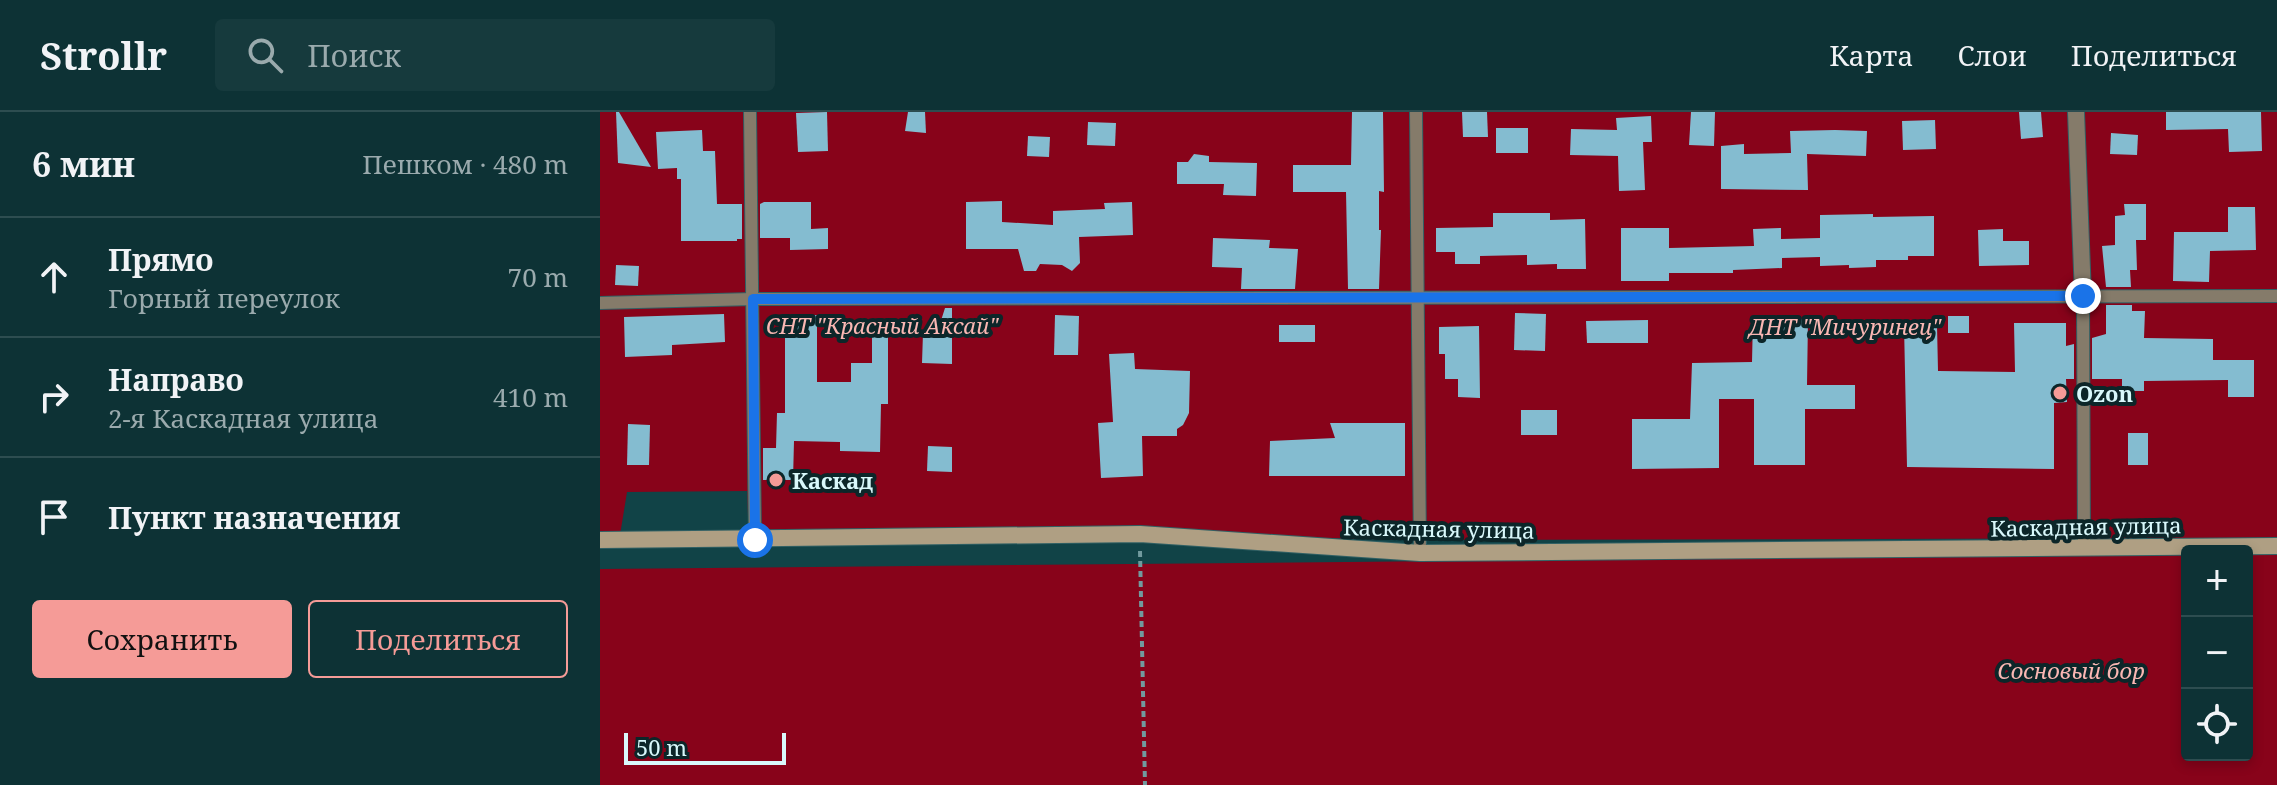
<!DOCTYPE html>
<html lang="ru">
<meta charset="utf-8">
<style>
:root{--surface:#0d3235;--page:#163a3d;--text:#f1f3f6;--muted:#9aaaad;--line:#2d4d50;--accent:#f59b97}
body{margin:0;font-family:"Noto Serif",serif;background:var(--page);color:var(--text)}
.controls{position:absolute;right:24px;bottom:24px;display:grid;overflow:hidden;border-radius:8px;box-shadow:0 4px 12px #0003}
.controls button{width:72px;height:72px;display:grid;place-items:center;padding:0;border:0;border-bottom:2px solid var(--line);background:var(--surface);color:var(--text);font:40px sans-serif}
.scale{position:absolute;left:24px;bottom:20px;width:162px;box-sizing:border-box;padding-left:8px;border:4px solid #d9f8fb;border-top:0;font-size:22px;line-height:28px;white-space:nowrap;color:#d9f8fb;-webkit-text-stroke:6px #0c2629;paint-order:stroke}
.stop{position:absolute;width:24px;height:24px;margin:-18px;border:6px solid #1a73e8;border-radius:50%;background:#fff}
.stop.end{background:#1a73e8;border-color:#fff;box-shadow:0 2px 8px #0008}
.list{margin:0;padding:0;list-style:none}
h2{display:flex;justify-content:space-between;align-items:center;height:104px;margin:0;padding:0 32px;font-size:34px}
h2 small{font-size:26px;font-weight:400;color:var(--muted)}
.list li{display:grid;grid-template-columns:52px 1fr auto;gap:24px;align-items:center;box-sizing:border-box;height:120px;padding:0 32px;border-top:2px solid var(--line)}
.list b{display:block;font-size:30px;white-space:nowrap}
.list p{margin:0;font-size:26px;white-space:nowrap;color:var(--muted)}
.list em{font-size:26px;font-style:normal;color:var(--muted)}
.actions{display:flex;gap:16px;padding:24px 32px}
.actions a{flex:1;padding:18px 0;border:2px solid var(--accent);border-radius:8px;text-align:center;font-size:28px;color:var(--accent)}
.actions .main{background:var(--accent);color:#111}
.icon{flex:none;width:44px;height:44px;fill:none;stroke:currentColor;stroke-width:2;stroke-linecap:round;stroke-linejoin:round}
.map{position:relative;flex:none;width:1677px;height:673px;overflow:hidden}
header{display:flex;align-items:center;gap:48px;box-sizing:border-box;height:112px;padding:0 40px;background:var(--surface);border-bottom:2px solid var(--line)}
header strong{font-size:38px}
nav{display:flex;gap:44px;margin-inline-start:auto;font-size:28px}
.search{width:560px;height:72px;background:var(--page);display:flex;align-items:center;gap:20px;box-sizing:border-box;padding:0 28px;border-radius:8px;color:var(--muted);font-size:30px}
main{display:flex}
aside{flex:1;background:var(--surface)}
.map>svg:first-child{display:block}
.green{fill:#88031a}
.building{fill:#84bcd0}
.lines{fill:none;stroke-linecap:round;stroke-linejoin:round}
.lane-casing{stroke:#316064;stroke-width:14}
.street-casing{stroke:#316064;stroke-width:18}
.secondary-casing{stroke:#316064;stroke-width:18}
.path{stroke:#719a9e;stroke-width:4;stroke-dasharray:6 4;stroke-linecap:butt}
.lane{stroke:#857b6a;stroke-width:12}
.street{stroke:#857b6a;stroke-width:16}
.secondary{stroke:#af9f83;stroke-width:16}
.route{stroke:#1a73e8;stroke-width:10}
.poi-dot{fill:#f59b97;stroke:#0c2629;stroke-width:3}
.labels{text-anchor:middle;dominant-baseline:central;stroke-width:8;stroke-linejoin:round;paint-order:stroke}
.park-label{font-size:22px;font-style:italic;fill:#fab7b3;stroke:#0c2629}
.poi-label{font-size:22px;font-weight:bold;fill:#d9f8fb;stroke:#0c2629;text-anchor:start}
.street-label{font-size:22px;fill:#d9f8fb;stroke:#0c2629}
</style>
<header>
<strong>Strollr</strong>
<div class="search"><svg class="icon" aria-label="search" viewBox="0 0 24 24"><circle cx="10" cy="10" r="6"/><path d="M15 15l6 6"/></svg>Поиск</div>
<nav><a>Карта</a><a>Слои</a><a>Поделиться</a></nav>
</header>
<main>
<aside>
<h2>6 мин<small>Пешком · 480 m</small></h2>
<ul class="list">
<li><svg class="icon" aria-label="ahead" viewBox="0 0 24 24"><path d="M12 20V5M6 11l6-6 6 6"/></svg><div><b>Прямо</b><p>Горный переулок</p></div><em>70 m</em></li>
<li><svg class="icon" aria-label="right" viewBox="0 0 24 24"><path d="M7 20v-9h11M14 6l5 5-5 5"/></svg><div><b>Направо</b><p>2-я Каскадная улица</p></div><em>410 m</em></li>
<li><svg class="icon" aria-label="arrive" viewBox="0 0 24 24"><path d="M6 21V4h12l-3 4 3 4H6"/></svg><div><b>Пункт назначения</b></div></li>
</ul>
<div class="actions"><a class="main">Сохранить</a><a>Поделиться</a></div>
</aside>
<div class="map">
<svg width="1677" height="673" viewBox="0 0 1677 673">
<rect width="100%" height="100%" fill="#114347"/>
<!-- green -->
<g class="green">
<polygon points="0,0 1677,0 1677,426 814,428 540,422 149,431 147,379 27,380 20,423 0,423"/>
<polygon points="1647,441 1677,441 1677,673 0,673 0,457 1587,442 1587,643 1647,643"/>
</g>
<!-- building -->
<g class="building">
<polygon points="16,0 19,0 51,55 18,51"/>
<polygon points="227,0 228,39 198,40 196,1"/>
<polygon points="308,0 325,0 326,21 305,19"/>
<polygon points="752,0 783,0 784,80 779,79 779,118 781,118 779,177 748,177 746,80 693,80 693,53 751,53"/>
<polygon points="862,0 887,0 888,25 863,25"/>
<polygon points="1091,0 1115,0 1114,34 1089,33"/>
<polygon points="1419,0 1441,0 1443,25 1421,27"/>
<polygon points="1566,0 1661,0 1662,39 1629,40 1628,17 1566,18"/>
<polygon points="1051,4 1052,30 1043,30 1045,78 1019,79 1018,44 970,43 971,17 1017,18 1016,6"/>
<polygon points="1335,8 1336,37 1303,38 1302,9"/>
<polygon points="488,10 516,11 515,34 487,33"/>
<rect x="896" y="16" width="32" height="25"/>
<polygon points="102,18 103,39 115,39 117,92 142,92 142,127 137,127 137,129 81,129 81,67 77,67 77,56 58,57 56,20"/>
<polygon points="1235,18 1267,19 1266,44 1207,42 1208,78 1121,77 1121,34 1144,32 1144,42 1191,41 1190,19"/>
<polygon points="1511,21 1538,23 1537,43 1510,42"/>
<polygon points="428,24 450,25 449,45 427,44"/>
<polygon points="594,42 609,44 609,50 657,51 656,84 623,83 624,72 577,72 577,50 588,50"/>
<polygon points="402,89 402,110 453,113 453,99 505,97 504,91 532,90 533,123 479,125 480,151 472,159 462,153 440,152 436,159 424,159 418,137 366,137 366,90"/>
<polygon points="164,90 211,90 211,117 228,116 228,137 190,138 190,126 160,126 160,92"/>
<polygon points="1524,92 1546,92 1546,128 1536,128 1537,158 1530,158 1531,175 1506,175 1502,134 1515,133 1515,104 1525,103"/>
<polygon points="1628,95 1655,95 1656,138 1610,139 1609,170 1573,169 1574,120 1628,120"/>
<polygon points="893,101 950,101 950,108 985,107 986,157 957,157 957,152 927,153 927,143 880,144 880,152 855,152 855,140 836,140 836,116 893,115"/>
<polygon points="1273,102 1273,105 1334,104 1334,144 1308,144 1308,148 1276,148 1276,155 1249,156 1249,153 1220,154 1220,145 1182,146 1182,156 1133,158 1133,161 1069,161 1069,169 1021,169 1021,116 1069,116 1069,136 1154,134 1153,117 1181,116 1181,127 1220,126 1220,103"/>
<polygon points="1403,117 1403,129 1429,129 1429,153 1379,154 1378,118"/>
<polygon points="613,126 670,128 669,136 698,137 695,177 641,177 642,156 612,155"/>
<polygon points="16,153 39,154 38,174 15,173"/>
<polygon points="1506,193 1532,193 1532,199 1545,199 1544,226 1613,227 1613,248 1654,248 1654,285 1628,285 1628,268 1544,269 1544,279 1522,279 1522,267 1492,267 1492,226 1506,222"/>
<polygon points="345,196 352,196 352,252 322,251 323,221 337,221"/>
<polygon points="915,201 946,202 945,239 914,238"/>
<polygon points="124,202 125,230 72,233 72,243 25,245 24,205"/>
<polygon points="217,203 217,270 251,270 251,251 272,251 272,217 288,217 288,292 281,292 280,340 240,339 240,330 194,329 193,368 163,368 163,336 176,336 177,301 185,301 185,204"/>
<polygon points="455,203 479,204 478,243 454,243"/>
<rect x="1348" y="204" width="21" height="17"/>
<polygon points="1153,206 1208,207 1207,273 1255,273 1255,297 1205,297 1205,353 1154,353 1154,287 1119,287 1119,356 1032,357 1032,307 1090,307 1092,251 1152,250"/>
<polygon points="1048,208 1048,231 987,231 986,209"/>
<polygon points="1414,211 1466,211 1466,234 1474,232 1474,267 1466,267 1467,290 1454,291 1454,357 1307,355 1304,213 1337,213 1338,259 1415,260"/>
<rect x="679" y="213" width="36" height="17"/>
<polygon points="879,214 880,286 858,285 858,267 845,267 845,242 839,242 839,215"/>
<polygon points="534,241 535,257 590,259 589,301 583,313 577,317 577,324 542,324 543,364 501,366 498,311 513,310 509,242"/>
<rect x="921" y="298" width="36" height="25"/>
<polygon points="730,311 805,311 805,364 669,364 670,329 735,326"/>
<polygon points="28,312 50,313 49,353 27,353"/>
<rect x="1528" y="321" width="20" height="32"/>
<polygon points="328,334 352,335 352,360 327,359"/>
</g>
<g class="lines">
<defs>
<g id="lane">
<polyline points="150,0 155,428"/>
<polyline points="816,0 820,441"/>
<polyline points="1483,184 1484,436"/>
<polyline points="0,191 153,187 1677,184"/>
</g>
<polyline id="street" points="1476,0 1483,184"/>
<polyline id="secondary" points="0,428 540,422 820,441 1677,434"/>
</defs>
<!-- lane casing -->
<use href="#lane" class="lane-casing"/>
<!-- street casing -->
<use href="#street" class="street-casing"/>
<!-- secondary casing -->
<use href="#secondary" class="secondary-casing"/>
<!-- path -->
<polyline class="path" points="540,439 545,673"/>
<!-- lane -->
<use href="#lane" class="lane"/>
<!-- street -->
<use href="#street" class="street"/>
<!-- secondary -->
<use href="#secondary" class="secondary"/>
</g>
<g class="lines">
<!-- route -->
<polyline class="route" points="155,428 153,187 1483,184"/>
</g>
<!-- markers -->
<g class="poi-dot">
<circle cx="1460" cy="281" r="8"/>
<circle cx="176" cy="368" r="8"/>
</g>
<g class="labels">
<!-- park labels -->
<g class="park-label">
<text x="282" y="213">СНТ "Красный Аксай"</text>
<text x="1245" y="214">ДНТ "Мичуринец"</text>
<text x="1471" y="558">Сосновый бор</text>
</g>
<!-- poi labels -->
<g class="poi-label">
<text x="1476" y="281">Ozon</text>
<text x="192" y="368">Каскад</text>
</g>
<!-- street labels -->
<g class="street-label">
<text transform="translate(1486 414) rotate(-1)">Каскадная улица</text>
<text transform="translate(839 416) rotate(1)">Каскадная улица</text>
</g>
</g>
</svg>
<div class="controls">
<button>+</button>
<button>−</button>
<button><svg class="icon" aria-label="locate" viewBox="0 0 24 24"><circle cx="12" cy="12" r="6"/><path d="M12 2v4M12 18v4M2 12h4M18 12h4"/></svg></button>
</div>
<div class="scale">50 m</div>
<div class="stop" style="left:155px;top:428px"></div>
<div class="stop end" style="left:1483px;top:184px"></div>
</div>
</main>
